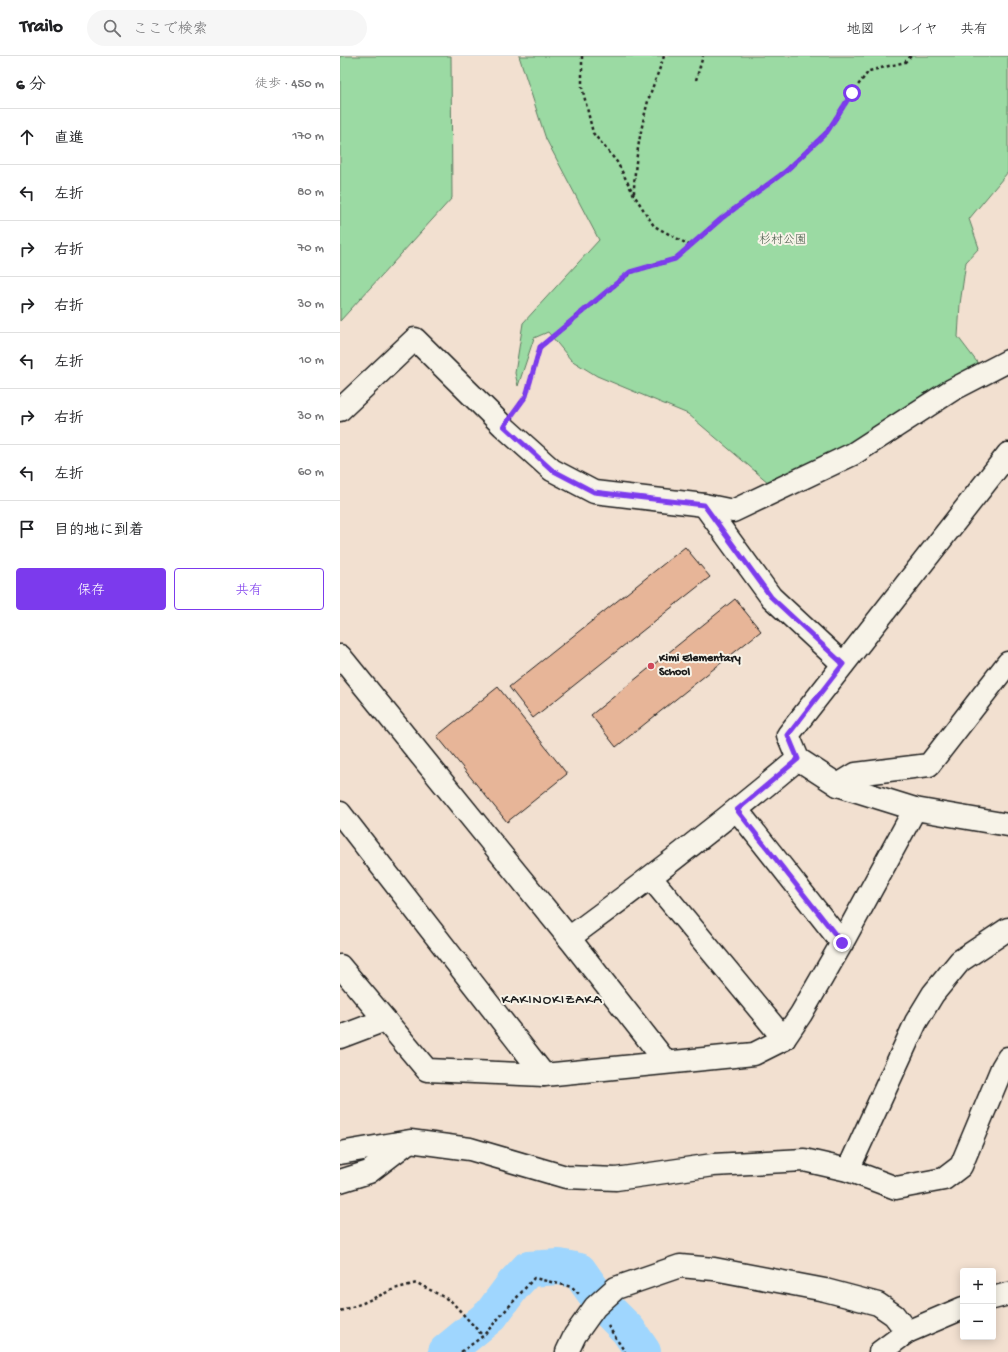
<!DOCTYPE html>
<html lang="ja">
<meta charset="utf-8">
<style>
:root{--surface:#fff;--page:#f6f6f6;--text:#202124;--muted:#757577;--line:#e0e0e0;--accent:#7c3aed}
body{margin:0;font-family:"Gochi Hand","Klee One",sans-serif;background:var(--page);color:var(--text)}
.controls{position:absolute;right:12px;bottom:12px;display:grid;overflow:hidden;border-radius:4px;box-shadow:0 2px 10px #0003}
.controls button{width:36px;height:36px;display:grid;place-items:center;padding:0;border:0;border-bottom:1px solid var(--line);background:var(--surface);color:var(--text);font:20px sans-serif}
.stop{position:absolute;width:12px;height:12px;margin:-9px;border:3px solid #7c3aed;border-radius:50%;background:#fff}
.stop.end{background:#7c3aed;border-color:#fff;box-shadow:0 1px 4px #0008}
.list{margin:0;padding:0;list-style:none}
h2{display:flex;justify-content:space-between;align-items:center;height:52px;margin:0;padding:0 16px;font-size:17px}
h2 small{font-size:13px;font-weight:400;color:var(--muted)}
.list li{display:grid;grid-template-columns:26px 1fr auto;gap:12px;align-items:center;box-sizing:border-box;height:56px;padding:0 16px;border-top:1px solid var(--line)}
.list b{display:block;font-size:15px;white-space:nowrap}
.list em{font-size:13px;font-style:normal;color:var(--muted)}
.actions{display:flex;gap:8px;padding:12px 16px}
.actions a{flex:1;padding:9px 0;border:1px solid var(--accent);border-radius:4px;text-align:center;font-size:14px;color:var(--accent)}
.actions .main{background:var(--accent);color:#fff}
.icon{flex:none;width:22px;height:22px;fill:none;stroke:currentColor;stroke-width:2;stroke-linecap:round;stroke-linejoin:round}
.map{position:relative;flex:none;width:668px;height:1296px;overflow:hidden}
header{display:flex;align-items:center;gap:24px;box-sizing:border-box;height:56px;padding:0 20px;background:var(--surface);border-bottom:1px solid var(--line)}
header strong{font-size:19px}
nav{display:flex;gap:22px;margin-inline-start:auto;font-size:14px}
.search{width:280px;height:36px;background:var(--page);display:flex;align-items:center;gap:10px;box-sizing:border-box;padding:0 14px;border-radius:22px;color:var(--muted);font-size:15px}
main{display:flex}
aside{flex:1;background:var(--surface)}
.map>svg:first-child{display:block}
.green{fill:#9bdaa3;stroke:#5c7b60}
.lines{fill:none;stroke-linecap:round;stroke-linejoin:round}
.river{stroke:#9fd6fe;stroke-width:36}
.building{fill:#e7b598;stroke:#1c1c1c}
.minor-casing{stroke:#1c1c1c;stroke-width:25}
.major-casing{stroke:#1c1c1c;stroke-width:25}
.path{stroke:#1c1c1c;stroke-width:2.5;stroke-dasharray:3 3;stroke-linecap:butt}
.minor{stroke:#f7f3e8;stroke-width:22}
.major{stroke:#f7f3e8;stroke-width:22}
.route{stroke:#7c3aed;stroke-width:5}
.poi-dot{fill:#d1495b;stroke:#f7f3e8;stroke-width:1.5}
.labels{text-anchor:middle;dominant-baseline:central;stroke-width:4;stroke-linejoin:round;paint-order:stroke}
.park-label{font-size:12px;fill:#425544;stroke:#f7f3e8}
.poi-label{font-size:12px;font-weight:bold;fill:#1c1c1c;stroke:#f7f3e8;text-anchor:start}
.quarter-label{font-size:14px;letter-spacing:1px;fill:#1c1c1c;stroke:#f7f3e8}
</style>
<header>
<strong>Trailo</strong>
<div class="search"><svg class="icon" aria-label="search" viewBox="0 0 24 24"><circle cx="10" cy="10" r="6"/><path d="M15 15l6 6"/></svg>ここで検索</div>
<nav><a>地図</a><a>レイヤ</a><a>共有</a></nav>
</header>
<main>
<aside>
<h2>6 分<small>徒歩 · 450 m</small></h2>
<ul class="list">
<li><svg class="icon" aria-label="ahead" viewBox="0 0 24 24"><path d="M12 20V5M6 11l6-6 6 6"/></svg><div><b>直進</b></div><em>170 m</em></li>
<li><svg class="icon" aria-label="left" viewBox="0 0 24 24"><path d="M17 20v-9H6M10 6l-5 5 5 5"/></svg><div><b>左折</b></div><em>80 m</em></li>
<li><svg class="icon" aria-label="right" viewBox="0 0 24 24"><path d="M7 20v-9h11M14 6l5 5-5 5"/></svg><div><b>右折</b></div><em>70 m</em></li>
<li><svg class="icon" aria-label="right" viewBox="0 0 24 24"><path d="M7 20v-9h11M14 6l5 5-5 5"/></svg><div><b>右折</b></div><em>30 m</em></li>
<li><svg class="icon" aria-label="left" viewBox="0 0 24 24"><path d="M17 20v-9H6M10 6l-5 5 5 5"/></svg><div><b>左折</b></div><em>10 m</em></li>
<li><svg class="icon" aria-label="right" viewBox="0 0 24 24"><path d="M7 20v-9h11M14 6l5 5-5 5"/></svg><div><b>右折</b></div><em>30 m</em></li>
<li><svg class="icon" aria-label="left" viewBox="0 0 24 24"><path d="M17 20v-9H6M10 6l-5 5 5 5"/></svg><div><b>左折</b></div><em>60 m</em></li>
<li><svg class="icon" aria-label="arrive" viewBox="0 0 24 24"><path d="M6 21V4h12l-3 4 3 4H6"/></svg><div><b>目的地に到着</b></div></li>
</ul>
<div class="actions"><a class="main">保存</a><a>共有</a></div>
</aside>
<div class="map">
<svg width="668" height="1296" viewBox="0 0 668 1296">
<rect width="100%" height="100%" fill="#f2e0d0"/>
<filter id="ink" filterUnits="userSpaceOnUse"><feTurbulence type="fractalNoise" baseFrequency=".025" numOctaves="2"/><feDisplacementMap in="SourceGraphic" scale="8" xChannelSelector="R" yChannelSelector="G"/><feConvolveMatrix kernelMatrix="1 2 1 2 8 2 1 2 1" color-interpolation-filters="sRGB"/></filter>
<g filter="url(#ink)">
<!-- green -->
<g class="green">
<polygon points="0,0 111,0 112,142 0,265"/>
<polygon points="179,0 668,0 668,116 629,163 639,192 626,206 620,248 618,281 640,310 544,365 489,400 429,427 348,358 257,320 231,304 208,276 194,282 178,330 175,317 183,267 259,184 206,83"/>
</g>
<g class="lines">
<!-- river -->
<polyline class="river" points="106,1296 151,1259 174,1228 188,1213 219,1211 239,1215 263,1249 288,1274 303,1296"/>
</g>
<!-- building -->
<g class="building">
<polygon points="345,491 370,521 193,662 169,631"/>
<polygon points="395,543 421,575 276,691 251,659"/>
<polygon points="158,631 227,718 167,766 97,680"/>
</g>
<g class="lines">
<defs>
<g id="minor">
<polyline points="0,354 75,283 163,370 212,414 254,436 364,449 393,455 513,398 612,334 668,305"/>
<polyline points="668,398 448,679 458,703 498,729 575,753 668,769"/>
<polyline points="364,449 431,541 503,608"/>
<polyline points="0,600 229,882 326,1006"/>
<polyline points="498,729 516,718 589,709 668,607"/>
<polyline points="397,754 502,887"/>
<polyline points="0,757 204,1019"/>
<polyline points="311,822 444,983"/>
<path d="M229 882C307 825 383 766 458 703"/>
<polyline points="0,910 87,1014 204,1019 414,998 444,983 461,958 502,887 575,753"/>
<polyline points="0,981 45,964"/>
<polyline points="0,1097 70,1085 130,1093 226,1121 276,1123 373,1109 464,1104 508,1114 556,1132 604,1123 621,1110 662,1012 668,1002"/>
<polyline points="508,1114 576,966 593,938 620,905 668,873"/>
<polyline points="0,1125 29,1116 67,1087"/>
<polyline points="227,1296 235,1279 255,1251 276,1232 340,1210 374,1213 485,1234 538,1248 554,1259 567,1276"/>
</g>
<g id="major">
<polyline points="653,1242 668,1238"/>
<polyline points="540,1296 567,1276 623,1252"/>
</g>
</defs>
<!-- minor casing -->
<use href="#minor" class="minor-casing"/>
<!-- major casing -->
<use href="#major" class="major-casing"/>
<!-- path -->
<g class="path">
<polyline points="242,0 242,31 253,77 277,106 294,139 314,170 351,190"/>
<polyline points="356,24 363,0"/>
<path d="M294 137C294 110 300 76 307 49 311 33 319 16 324 0"/>
<polyline points="176,353 186,340 200,291 291,216 335,203 382,162 446,115 487,76 512,37 529,15 565,6 571,0"/>
<polyline points="0,1255 23,1247 54,1233 77,1227 111,1245 143,1280"/>
<polyline points="268,1270 285,1296"/>
<polyline points="121,1296 143,1280 194,1222 232,1231 239,1238"/>
</g>
<!-- minor -->
<use href="#minor" class="minor"/>
<!-- major -->
<use href="#major" class="major"/>
</g>
</g>
<g class="lines" filter="url(#ink)">
<!-- route -->
<polyline class="route" points="502,887 397,754 458,703 448,679 503,608 431,541 364,449 254,436 212,414 164,370 186,340 200,291 290,216 335,203 382,162 446,115 487,76 512,37"/>
</g>
<!-- markers -->
<circle class="poi-dot" cx="311" cy="610" r="4"/>
<g class="labels">
<!-- park labels -->
<g class="park-label">
<text x="443" y="185">杉村公園</text>
</g>
<!-- poi labels -->
<g class="poi-label">
<text x="319" y="603">Kimi Elementary<tspan x="319" dy="14">School</tspan></text>
</g>
<!-- quarter labels -->
<g class="quarter-label">
<text x="212" y="944">KAKINOKIZAKA</text>
</g>
</g>
</svg>
<div class="controls">
<button>+</button>
<button>−</button>
</div>
<div class="stop" style="left:512px;top:37px"></div>
<div class="stop end" style="left:502px;top:887px"></div>
</div>
</main>
